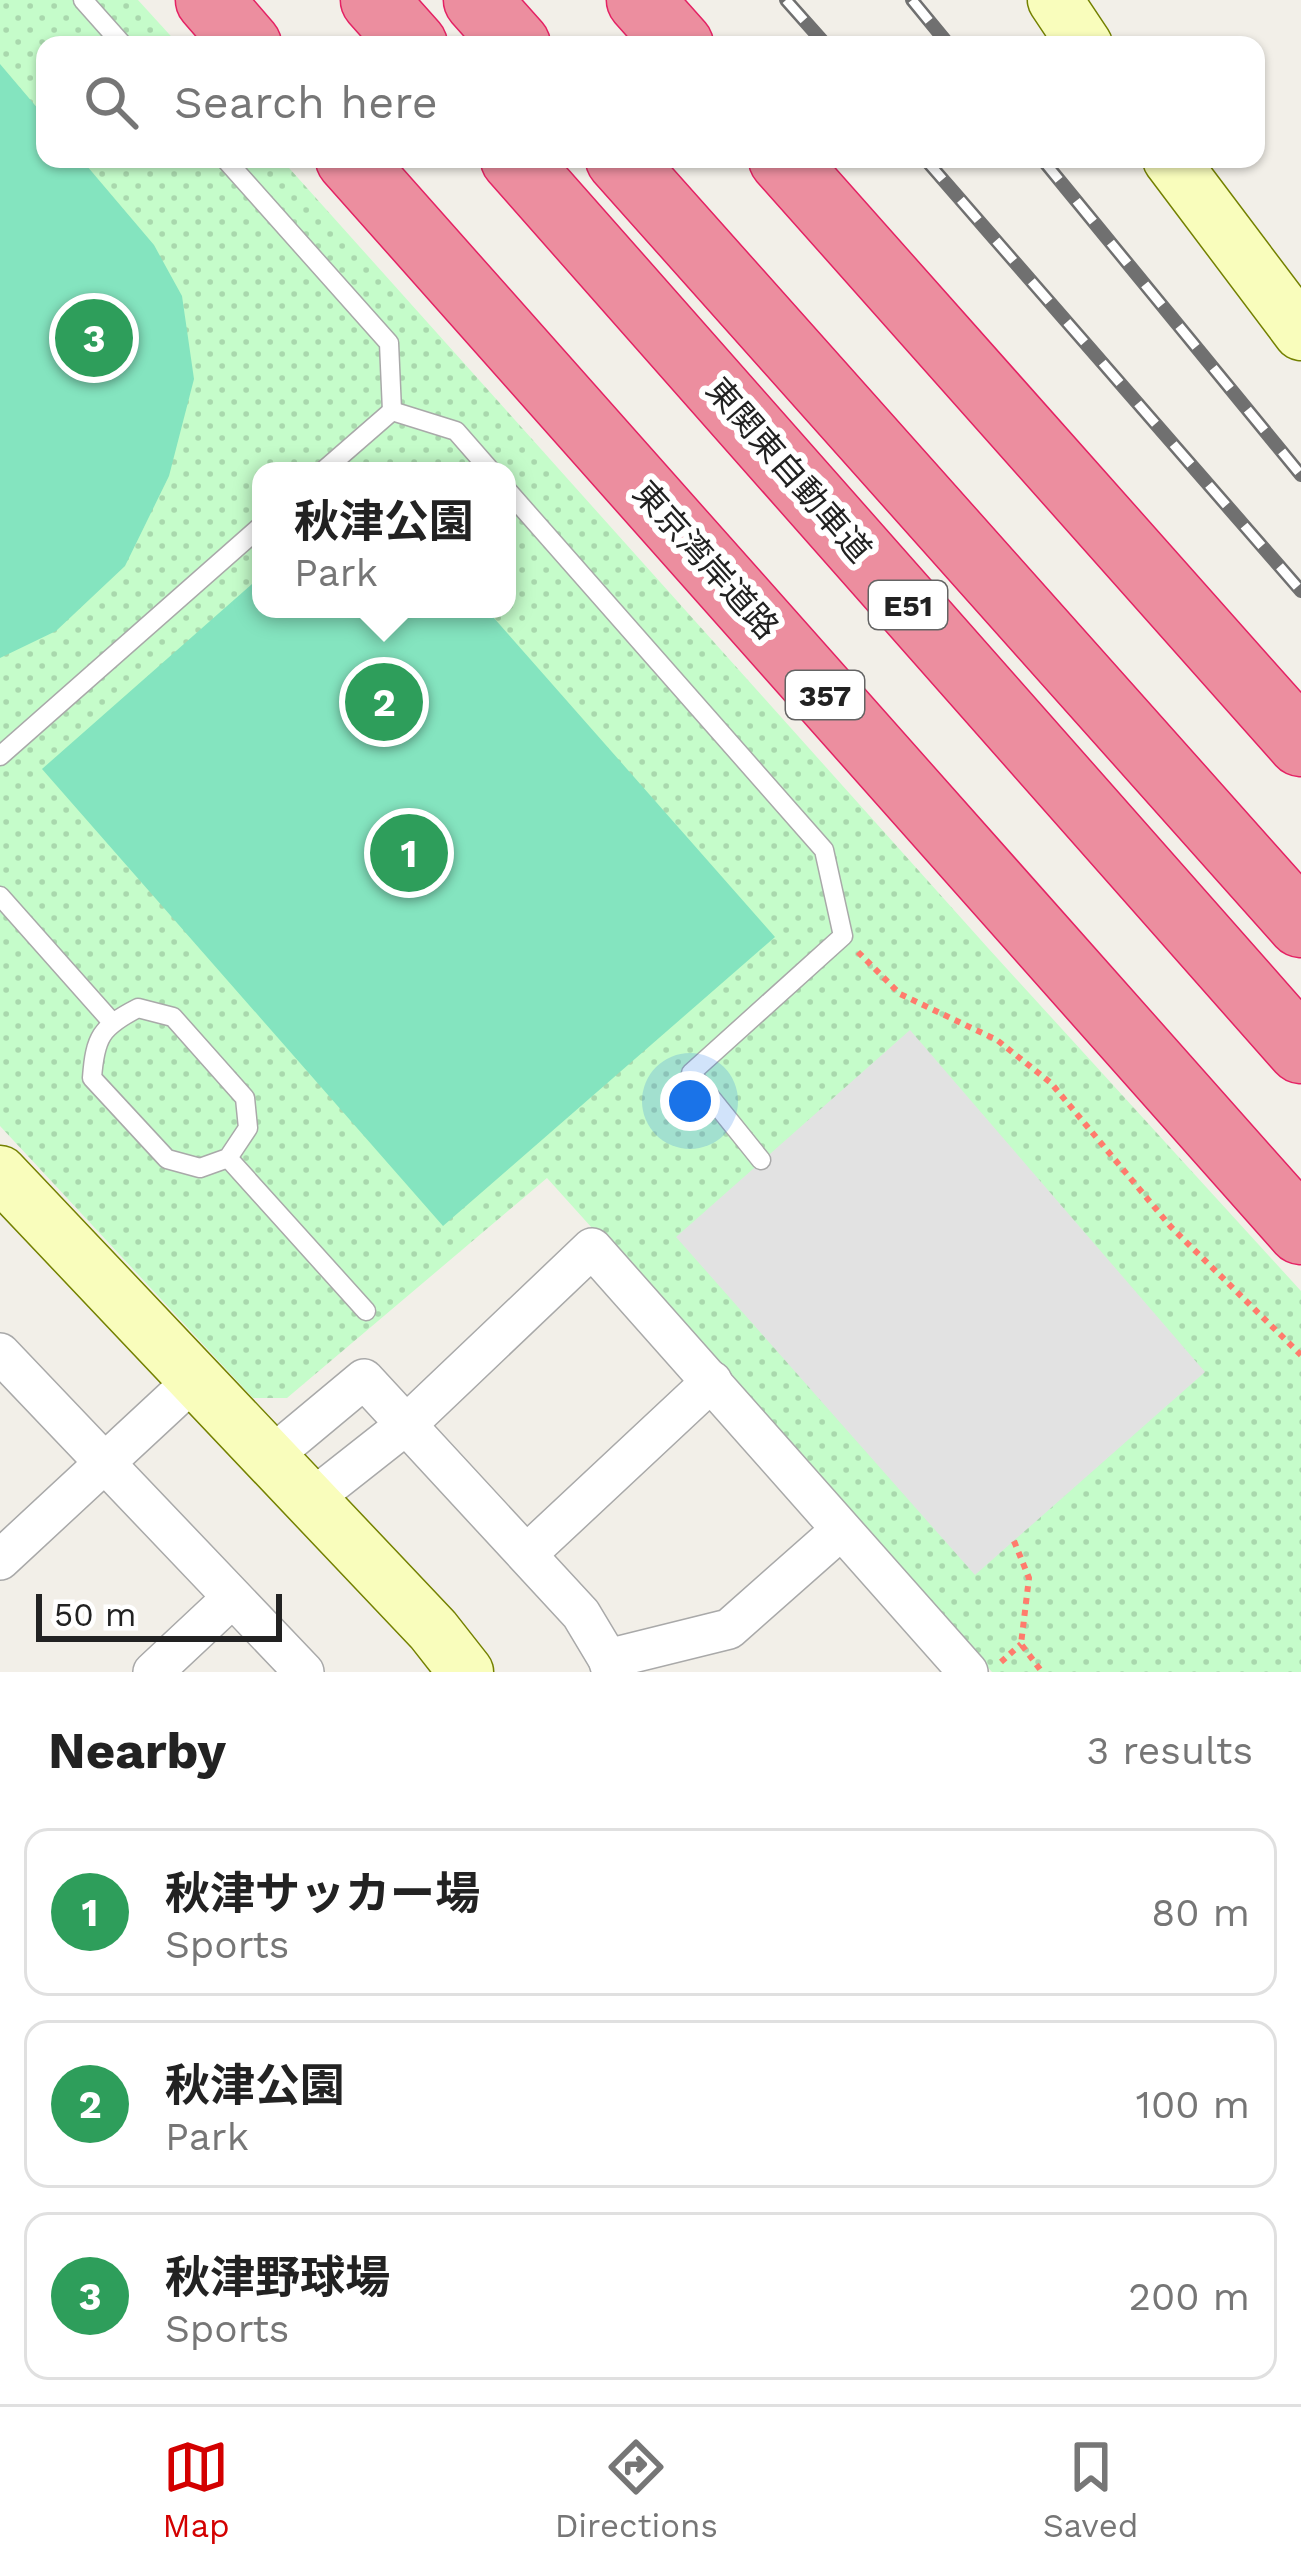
<!DOCTYPE html>
<meta charset="utf-8">
<style>
:root{--surface:#fff;--page:#f2f2f2;--text:#222;--muted:#767676;--line:#e0e0e0;--accent:#d30000}
body{margin:0;font-family:"Work Sans","Noto Sans JP",sans-serif;background:var(--page);color:var(--text)}
.scale{position:absolute;left:36px;bottom:30px;width:246px;box-sizing:border-box;padding-left:12px;border:6px solid #222;border-top:0;font-size:33px;line-height:42px;white-space:nowrap;color:#222;-webkit-text-stroke:9px #fff;paint-order:stroke}
.you{position:absolute;left:690px;top:1101px;width:42px;height:42px;margin:-30px;border:9px solid #fff;border-radius:50%;background:#1a73e8;box-shadow:0 0 0 18px #1a73e833}
.badge{display:grid;place-items:center;width:78px;height:78px;border-radius:50%;background:var(--accent);color:#fff;font-size:39px;font-weight:700}
.pin{position:absolute;translate:-50% -50%;border:6px solid #fff;box-shadow:0 3px 12px #0006}
.popup{position:absolute;left:252px;top:462px;width:264px;height:156px;box-sizing:border-box;display:grid;place-content:center;border-radius:24px;background:var(--surface);filter:drop-shadow(0 3px 9px #0005);font-size:39px;white-space:nowrap;color:var(--muted)}
.popup b{font-size:45px;color:var(--text)}
.popup::after{content:'';position:absolute;left:50%;top:100%;margin-left:-24px;border:24px solid transparent;border-top-color:var(--surface)}
.list{margin:0;padding:0;list-style:none}
h2{display:flex;justify-content:space-between;align-items:center;height:156px;margin:0;padding:0 48px;font-size:51px}
h2 small{font-size:39px;font-weight:400;color:var(--muted)}
.list li{display:grid;grid-template-columns:78px 1fr auto;gap:36px;align-items:center;box-sizing:border-box;height:168px;margin:0 24px 24px;padding:0 24px;border:3px solid var(--line);border-radius:24px}
.list b{display:block;font-size:45px;white-space:nowrap}
.list p{margin:0;font-size:39px;white-space:nowrap;color:var(--muted)}
.list em{font-size:39px;font-style:normal;color:var(--muted)}
.icon{flex:none;width:66px;height:66px;fill:none;stroke:currentColor;stroke-width:2;stroke-linecap:round;stroke-linejoin:round}
.map{position:relative;flex:none;width:1301px;height:1672px;overflow:hidden}
.search{position:absolute;background:var(--surface);box-shadow:0 3px 9px #0004;left:36px;right:36px;top:36px;height:132px;display:flex;align-items:center;gap:30px;box-sizing:border-box;padding:0 42px;border-radius:24px;color:var(--muted);font-size:45px}
.sheet{height:732px;background:var(--surface)}
nav{display:flex;justify-content:space-around;align-items:center;box-sizing:border-box;height:168px;border-top:3px solid var(--line);background:var(--surface);font-size:33px;color:var(--muted)}
nav a{display:grid;justify-items:center;gap:6px}
nav .on{color:var(--accent)}
.map>svg:first-child{display:block}
.park{fill:url(#park-dots);fill-rule:evenodd}
.pitch{fill:#84e4bf}
.parking{fill:#e2e2e2}
.lines{fill:none;stroke-linecap:round;stroke-linejoin:round}
.lane-casing{stroke:#a9a9a9;stroke-width:21}
.street-casing{stroke:#a9a9a9;stroke-width:42}
.secondary-casing{stroke:#748100;stroke-width:57}
.highway-casing{stroke:#e42264;stroke-width:69}
.path{stroke:#ff7b6c;stroke-width:6;stroke-dasharray:6 6;stroke-linecap:butt}
.lane{stroke:#fff;stroke-width:18}
.street{stroke:#fff;stroke-width:39}
.secondary{stroke:#f9fdbc;stroke-width:54}
.highway{stroke:#ec8e9f;stroke-width:66}
.rail-casing{stroke:#707070;stroke-width:14}
.rail{stroke:#fff;stroke-width:9;stroke-dasharray:27;stroke-linecap:butt}
.labels{text-anchor:middle;dominant-baseline:central;stroke-width:12;stroke-linejoin:round;paint-order:stroke}
.shield{fill:#fff;stroke:#646464;stroke-width:3}
.shield-label{font-size:30px;font-weight:bold;fill:#222}
.street-label{font-size:33px;fill:#222;stroke:#fff}
</style>
<div class="map">
<svg width="1301" height="1672" viewBox="0 0 1301 1672">
<defs>
<pattern id="park-dots" width="8" height="8" patternUnits="userSpaceOnUse" patternTransform="scale(3)"><rect width="8" height="8" fill="#c5fcca"/><path d="M2 2h.1M6 6h.1" fill="none" stroke="#a9d8ad" stroke-width="1.8" stroke-linecap="round"/></pattern>
</defs>
<rect width="100%" height="100%" fill="#f2efe8"/>
<!-- park -->
<path class="park" d="M0 0H138L179 45H45V159H281L988 948 1301 1291V1672H992L547 1178 287 1398H253L0 1126ZM261 471H507V609H261Z"/>
<!-- pitch -->
<g class="pitch">
<polygon points="0,64 45,117 45,159 81,159 154,245 182,296 194,379 169,476 125,566 56,631 0,658"/>
<polygon points="261,576 261,609 486,609 775,937 443,1226 42,769"/>
</g>
<!-- parking -->
<polygon class="parking" points="910,1030 1205,1372 975,1575 676,1237"/>
<g class="lines">
<defs>
<g id="lane">
<polyline points="83,0 123,45"/>
<polyline points="225,159 389,343 392,411"/>
<polyline points="392,411 456,431 491,471"/>
<polyline points="323,471 392,411"/>
<polyline points="507,490 824,850 843,936 691,1073 761,1160"/>
<polyline points="0,756 261,526"/>
<polyline points="0,896 111,1021"/>
<path d="M138 1008 173 1017 245 1098 248 1128 228 1158 200 1168 167 1159 92 1078C95 1037 101 1027 138 1008Z"/>
<polyline points="228,1158 366,1311"/>
</g>
<g id="street">
<polyline points="0,1353 304,1672"/>
<polyline points="268,1459 364,1379 581,1614 608,1659 612,1672"/>
<polyline points="308,1502 407,1424 592,1248 968,1672"/>
<polyline points="528,1553 712,1381"/>
<polyline points="0,1560 194,1380"/>
<polyline points="608,1659 729,1629 841,1530"/>
<polyline points="153,1672 232,1598"/>
</g>
<g id="secondary">
<polyline points="1055,0 1085,45"/>
<polyline points="1170,159 1301,333"/>
<polyline points="0,1173 433,1630 466,1672"/>
</g>
<g id="highway">
<polyline points="209,0 248,45"/>
<polyline points="374,0 414,45"/>
<polyline points="477,0 517,45"/>
<polyline points="640,0 680,45"/>
<polyline points="349,159 1301,1231"/>
<polyline points="514,159 1301,1050"/>
<polyline points="619,159 1301,924"/>
<polyline points="782,159 1301,743"/>
</g>
</defs>
<!-- lane casing -->
<use href="#lane" class="lane-casing"/>
<!-- street casing -->
<use href="#street" class="street-casing"/>
<!-- secondary casing -->
<use href="#secondary" class="secondary-casing"/>
<!-- highway casing -->
<use href="#highway" class="highway-casing"/>
<!-- path -->
<g class="path">
<polyline points="858,952 900,994 997,1040 1051,1083 1171,1227 1301,1355"/>
<polyline points="1014,1541 1029,1578 1021,1644 1042,1672"/>
<polyline points="1001,1662 1021,1644"/>
</g>
<!-- lane -->
<use href="#lane" class="lane"/>
<!-- street -->
<use href="#street" class="street"/>
<!-- secondary -->
<use href="#secondary" class="secondary"/>
<!-- highway -->
<use href="#highway" class="highway"/>
<defs>
<g id="rail">
<polyline points="786,0 826,45"/>
<polyline points="912,0 949,45"/>
<polyline points="925,159 1301,591"/>
<polyline points="1042,159 1301,475"/>
</g>
</defs>
<!-- rail casing -->
<use href="#rail" class="rail-casing"/>
<!-- rail -->
<use href="#rail" class="rail"/>
</g>
<g class="labels">
<!-- shield labels -->
<g class="shield">
<rect x="869" y="581" width="78" height="48" rx="9"/>
<rect x="786" y="671" width="78" height="48" rx="9"/>
</g>
<g class="shield-label">
<text x="908" y="605">E51</text>
<text x="825" y="695">357</text>
</g>
<!-- street labels -->
<g class="street-label">
<text transform="translate(789 470) rotate(49)">東関東自動車道</text>
<text transform="translate(706 560) rotate(48)">東京湾岸道路</text>
</g>
</g>
</svg>
<div class="scale">50 m</div>
<div class="you"></div>
<div class="pin badge" style="left:409px;top:853px;background:#2e9e5b">1</div>
<div class="pin badge" style="left:384px;top:702px;background:#2e9e5b">2</div>
<div class="popup"><b>秋津公園</b>Park</div>
<div class="pin badge" style="left:94px;top:338px;background:#2e9e5b">3</div>
<div class="search"><svg class="icon" aria-label="search" viewBox="0 0 24 24"><circle cx="10" cy="10" r="6"/><path d="M15 15l6 6"/></svg>Search here</div>
</div>
<section class="sheet">
<h2>Nearby<small>3 results</small></h2>
<ul class="list">
<li><span class="badge" style="background:#2e9e5b">1</span><div><b>秋津サッカー場</b><p>Sports</p></div><em>80 m</em></li>
<li><span class="badge" style="background:#2e9e5b">2</span><div><b>秋津公園</b><p>Park</p></div><em>100 m</em></li>
<li><span class="badge" style="background:#2e9e5b">3</span><div><b>秋津野球場</b><p>Sports</p></div><em>200 m</em></li>
</ul>
</section>
<nav>
<a class="on"><svg class="icon" aria-label="map" viewBox="0 0 24 24"><path d="M3 6l6-2 6 2 6-2v14l-6 2-6-2-6 2zM9 4v14M15 6v14"/></svg>Map</a>
<a><svg class="icon" aria-label="directions" viewBox="0 0 24 24"><path d="M12 3l9 9-9 9-9-9zM9 14v-3h6M13 9l2 2-2 2"/></svg>Directions</a>
<a><svg class="icon" aria-label="saved" viewBox="0 0 24 24"><path d="M7 4h10v16l-5-4-5 4z"/></svg>Saved</a>
</nav>
